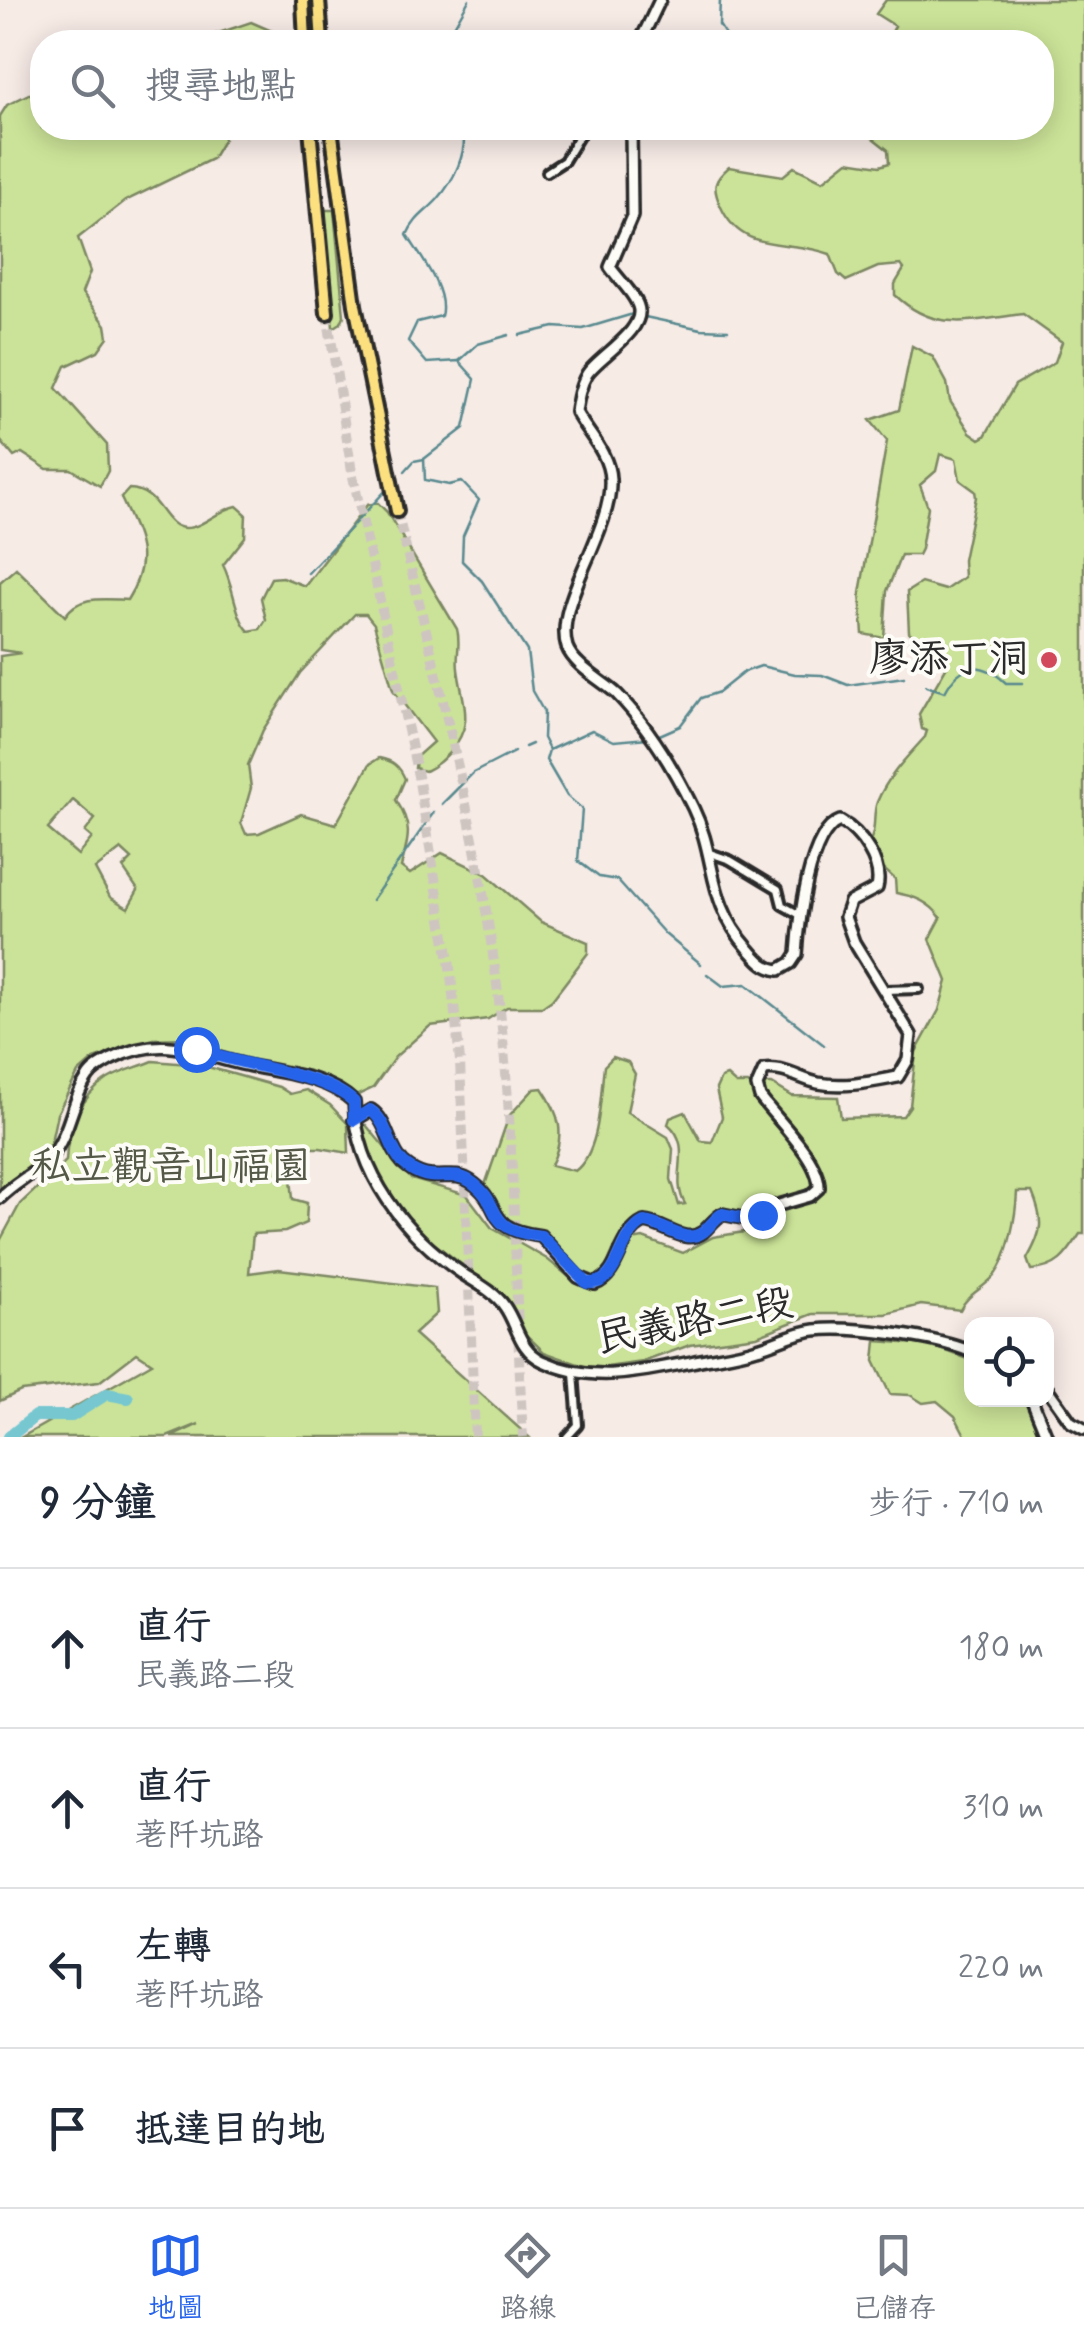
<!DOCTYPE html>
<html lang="zh-TW">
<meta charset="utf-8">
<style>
:root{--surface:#fff;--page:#f6f6f7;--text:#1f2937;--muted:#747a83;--line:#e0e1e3;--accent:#2563eb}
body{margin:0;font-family:Mynerve,"LXGW WenKai TC",sans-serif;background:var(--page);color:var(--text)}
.controls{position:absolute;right:30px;bottom:30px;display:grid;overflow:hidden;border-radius:20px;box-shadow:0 5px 25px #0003}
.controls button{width:90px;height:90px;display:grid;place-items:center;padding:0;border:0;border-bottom:2px solid var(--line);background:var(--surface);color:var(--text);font:50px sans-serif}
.stop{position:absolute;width:30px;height:30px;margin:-22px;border:8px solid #2563eb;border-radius:50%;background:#fff}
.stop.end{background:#2563eb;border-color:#fff;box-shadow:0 2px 10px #0008}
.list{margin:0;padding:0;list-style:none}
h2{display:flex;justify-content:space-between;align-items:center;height:130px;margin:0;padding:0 40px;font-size:42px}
h2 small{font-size:32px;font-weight:400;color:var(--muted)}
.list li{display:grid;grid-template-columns:65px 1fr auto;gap:30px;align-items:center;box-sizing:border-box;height:160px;padding:0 40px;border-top:2px solid var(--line)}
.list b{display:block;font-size:38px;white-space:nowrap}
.list p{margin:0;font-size:32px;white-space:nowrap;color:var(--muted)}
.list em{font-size:32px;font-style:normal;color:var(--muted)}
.icon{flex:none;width:55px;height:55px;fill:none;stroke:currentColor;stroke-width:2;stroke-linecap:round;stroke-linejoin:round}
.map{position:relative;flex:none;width:1084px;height:1437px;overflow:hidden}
.search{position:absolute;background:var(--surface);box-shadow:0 5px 25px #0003;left:30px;right:30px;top:30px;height:110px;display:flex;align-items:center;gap:25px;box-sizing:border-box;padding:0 35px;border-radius:40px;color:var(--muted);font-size:38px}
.sheet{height:770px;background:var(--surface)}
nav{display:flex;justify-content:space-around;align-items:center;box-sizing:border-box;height:140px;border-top:2px solid var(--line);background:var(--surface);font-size:28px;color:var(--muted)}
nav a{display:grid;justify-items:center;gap:5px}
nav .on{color:var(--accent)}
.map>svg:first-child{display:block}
.green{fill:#cbe398;stroke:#7b8762;stroke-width:2.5;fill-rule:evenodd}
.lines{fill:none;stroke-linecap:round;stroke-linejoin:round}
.stream{stroke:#58898e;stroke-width:2.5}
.river{stroke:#76c7d0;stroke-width:12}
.highway-tunnel{stroke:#cec5c1;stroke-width:10;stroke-dasharray:10 5;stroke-linecap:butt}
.street-casing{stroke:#2b2b2b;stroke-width:14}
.secondary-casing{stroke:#2b2b2b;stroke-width:16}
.highway-casing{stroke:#2b2b2b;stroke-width:18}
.street{stroke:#fdfcf7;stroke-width:6}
.secondary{stroke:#fdfcf7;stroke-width:9}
.highway{stroke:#fce080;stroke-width:10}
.route{stroke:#2563eb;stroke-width:12}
.poi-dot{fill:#d1495b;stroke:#fdfcf7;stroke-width:4}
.labels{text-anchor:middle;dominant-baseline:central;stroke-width:8;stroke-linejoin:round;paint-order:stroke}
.poi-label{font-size:40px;fill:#2b2b2b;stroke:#fdfcf7;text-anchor:end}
.park-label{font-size:40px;fill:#535946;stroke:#fdfcf7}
.street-label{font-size:40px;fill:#2b2b2b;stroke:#fdfcf7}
</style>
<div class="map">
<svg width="1084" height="1437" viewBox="0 0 1084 1437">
<rect width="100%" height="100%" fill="#f7ebe6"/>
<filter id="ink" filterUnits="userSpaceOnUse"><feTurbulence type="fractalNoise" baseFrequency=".01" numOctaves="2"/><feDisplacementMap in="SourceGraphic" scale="20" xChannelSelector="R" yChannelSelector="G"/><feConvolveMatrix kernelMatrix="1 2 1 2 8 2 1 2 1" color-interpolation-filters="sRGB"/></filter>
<g filter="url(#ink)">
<!-- green -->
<g class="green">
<path d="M886 0H1084V1234H1080C1066 1256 1057 1269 1031 1270L1027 1259C1043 1231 1044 1221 1032 1192H1017C1016 1215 1009 1257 994 1276 983 1289 967 1294 960 1310L921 1305 886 1314H813L757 1336 690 1345 643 1362 592 1369 544 1352 521 1330 503 1296 409 1224 393 1205 356 1136 355 1125H366L411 1179 467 1195 492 1228 547 1259 579 1285 596 1291 610 1282 632 1240 643 1238 683 1253 713 1237 744 1232 752 1219 716 1215C711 1221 705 1229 698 1233 675 1247 642 1209 621 1236 612 1248 607 1267 601 1281L590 1282 541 1238 514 1233 484 1202 486 1182 509 1116 534 1089 542 1088C560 1114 566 1135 551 1165L575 1171C601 1151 600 1096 604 1066L613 1057 628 1062 635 1074 627 1112 668 1137 673 1149 671 1179 679 1205 685 1204C669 1177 695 1147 668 1124L670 1118 685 1112 701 1141 712 1142 722 1117 716 1089 721 1078 727 1076 736 1084H772L792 1096 838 1097 841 1118 903 1116 910 1106 916 1052 939 1010 947 981 930 939 941 918C930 902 914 896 896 893L895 879 877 863 870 841C877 828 872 815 877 802 888 776 906 758 925 737L927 731 922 729 919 714 947 666 909 632 907 592 921 583 945 590 964 577 963 560 976 497 975 491 960 480 956 459 940 454 936 471 920 485 928 507 921 549 918 555H901L887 591 884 638 863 634 860 593 887 441 870 420 899 410 912 346 933 357 947 383 950 401 970 432 980 439 985 436 1015 385 1055 362 1062 342 1023 314C972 320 936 334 895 295V284L904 269 901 265 878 267 846 281 838 274 830 254C787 238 743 255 721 207 712 187 713 181 729 167L783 176 794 167 823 181 848 161 880 166 889 163 888 150 860 128H1042V42H887L895 26 876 14Z"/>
<polygon points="251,22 272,31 279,42 192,42"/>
<polygon points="29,94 42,94 42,128 219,128 224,139 212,159 125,201 78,238 90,272 82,293 106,325 108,337 98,351 66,366 56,388 107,445 108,471 100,486 71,469 47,469 22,453 14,457 0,440 0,116 7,105"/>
<polygon points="325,210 334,210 344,316 341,323 333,328"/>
<path d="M129 489C161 490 161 527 185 528 203 528 219 509 237 506L246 514 245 537 223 565C234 586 235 618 249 631L260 629 266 620 261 598 271 578 282 577 305 586 367 505 378 503 387 512 457 629C461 643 456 655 458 669 462 703 476 722 450 752 442 760 436 766 425 771L415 768 416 757 433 742 393 690 374 624 366 614H355L300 673 263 730 248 765 251 788 241 823 246 834 259 833 301 814 336 824 370 764 379 758C393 761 399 765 405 779L396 800C413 826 409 838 401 867L410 874 442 853 486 874 541 922 588 942V953L552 1000 542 1007H507L488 1019 430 1026 395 1057 373 1088 354 1097 264 1066 228 1058 184 1038 153 1039 94 1059 78 1073 57 1114 49 1151 40 1164 0 1192V656L21 653 0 650V582L16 568 65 616C79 595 103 599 127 600 153 559 139 538 121 498ZM73 800 95 819 85 832 92 838 78 855 48 829ZM121 849 132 859 123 868 138 890 128 908 110 897 95 869Z"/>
<path d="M153 1061 201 1065 279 1087 290 1094 306 1090 330 1105 348 1124 349 1153 320 1148H304L290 1167 293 1199 307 1203 306 1223 285 1232 253 1234 249 1273 279 1269 435 1288 437 1313 414 1334 529 1437H171L199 1424 167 1437H22L152 1363 137 1353 99 1382 21 1391 0 1401V1241L20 1204 66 1161C67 1130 80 1096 108 1079 121 1071 139 1067 153 1061Z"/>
<polygon points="876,1341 930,1345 971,1360 972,1400 1028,1400 1042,1437 966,1437 955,1416 937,1401 923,1403 910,1395 890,1394 874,1361"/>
</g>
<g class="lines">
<!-- stream -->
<g class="stream">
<polyline points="720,0 719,25 730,42"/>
<polyline points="459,42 453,28 469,0"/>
<path d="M463 128C468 152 454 181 437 200 425 213 415 217 407 235 420 256 448 290 441 316L417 322 408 341 427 363 459 361 475 379 464 428 424 459 425 480 449 485 462 482 479 500 463 536 462 561 482 581 527 651 532 691 544 712 543 738 549 750 546 760 567 796 582 809 578 861 599 877 617 880 665 934 701 964"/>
<polyline points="645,317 701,329 728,330"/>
<polyline points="520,335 554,327 583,329 633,314"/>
<polyline points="459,361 478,344 509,335"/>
<polyline points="405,471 414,461 424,459"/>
<polyline points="308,573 389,487"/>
<path d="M926 686 945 692C961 661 983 661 1006 683H1022"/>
<polyline points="655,737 680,726 701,698 719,692 744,672 761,666 795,674 822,675 848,685 904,677"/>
<polyline points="525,747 532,744"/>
<polyline points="549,750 592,730 614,741 648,738"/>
<polyline points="442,804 473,773 514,752"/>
<polyline points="372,900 434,812"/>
<polyline points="707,974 723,986 746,984 824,1045"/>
</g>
<!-- river -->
<polyline class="river" points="9,1437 35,1416 72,1416 107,1394 128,1398"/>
<!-- highway-tunnel -->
<g class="highway-tunnel">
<polyline points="327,313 352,472 418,776 450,967 460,1061 475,1437"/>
<path d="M397 511C434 666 475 818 496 977 516 1130 514 1283 523 1437"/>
</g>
<defs>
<g id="street">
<polyline points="547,172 564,161 584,128"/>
<polyline points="707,852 730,860 778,889 782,905 800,915"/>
<polyline points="885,990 919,989"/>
<polyline points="567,1437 578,1425 574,1373"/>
</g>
<g id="secondary">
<polyline points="640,42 660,0"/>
<path d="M354 1120 371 1110C388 1121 388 1148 403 1163 431 1188 450 1168 470 1181 506 1205 480 1228 541 1236L578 1277 595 1284C623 1272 617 1235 644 1222 664 1223 684 1246 703 1232 710 1226 714 1219 722 1214L752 1220 772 1207 810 1196 819 1188C820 1160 777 1120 760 1097L757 1086 764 1070C785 1067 799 1079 818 1083 845 1088 871 1082 898 1077L908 1060 911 1035 854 942 845 917 850 902 877 888C883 864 861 832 840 821 808 832 799 924 797 954L791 963 779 970C764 968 758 959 749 949 705 900 718 859 693 808 674 769 647 725 617 694 603 681 574 666 567 647 553 603 613 532 610 479 609 453 587 433 576 412 578 399 580 386 587 374 599 356 647 330 638 306 634 293 618 279 610 267L632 216 631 128"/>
<path d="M0 1198C18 1179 43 1171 57 1148 71 1126 73 1098 88 1077 93 1069 103 1064 112 1059 165 1033 194 1054 246 1065 282 1073 327 1076 354 1102 357 1174 405 1235 463 1274 477 1283 496 1293 505 1307 518 1326 519 1350 543 1361 593 1384 639 1372 691 1362 713 1357 736 1355 757 1348 776 1343 795 1332 815 1330 855 1326 935 1337 972 1352"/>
<polyline points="1046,1387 1071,1422 1084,1429"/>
<polyline points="1032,1400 1047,1437"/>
</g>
<g id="highway">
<polyline points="303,0 305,42"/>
<polyline points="319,0 322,42"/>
<polyline points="310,128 327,313"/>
<polyline points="331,128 355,305 397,511"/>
</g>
</defs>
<!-- street casing -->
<use href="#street" class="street-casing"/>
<!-- secondary casing -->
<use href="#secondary" class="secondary-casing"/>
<!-- highway casing -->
<use href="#highway" class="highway-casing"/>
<!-- street -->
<use href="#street" class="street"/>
<!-- secondary -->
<use href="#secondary" class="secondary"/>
<!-- highway -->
<use href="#highway" class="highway"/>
</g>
</g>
<g class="lines" filter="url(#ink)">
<!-- route -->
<path class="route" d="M196 1049C239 1066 324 1073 354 1102V1120L370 1110C388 1121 388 1148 403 1163 431 1188 450 1168 470 1181 506 1205 480 1229 541 1236L587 1283C622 1286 617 1235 644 1222 664 1223 684 1246 703 1232 710 1227 714 1219 722 1214L752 1220 762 1215"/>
</g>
<!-- markers -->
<circle class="poi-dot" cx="1049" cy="660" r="10"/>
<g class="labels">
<!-- poi labels -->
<g class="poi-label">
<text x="1029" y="660">廖添丁洞</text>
</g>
<!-- park labels -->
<g class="park-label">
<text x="171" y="1168">私立觀音山福園</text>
</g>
<!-- street labels -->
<g class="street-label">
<text transform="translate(695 1322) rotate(-11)">民義路二段</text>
</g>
</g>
</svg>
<div class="controls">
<button><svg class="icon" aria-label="locate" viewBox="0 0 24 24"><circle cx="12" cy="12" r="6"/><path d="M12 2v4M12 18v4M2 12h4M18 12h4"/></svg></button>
</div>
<div class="stop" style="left:196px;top:1049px"></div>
<div class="stop end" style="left:762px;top:1215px"></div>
<div class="search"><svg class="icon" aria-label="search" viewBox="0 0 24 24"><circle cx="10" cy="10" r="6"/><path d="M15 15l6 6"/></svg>搜尋地點</div>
</div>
<section class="sheet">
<h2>9 分鐘<small>步行 · 710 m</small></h2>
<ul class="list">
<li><svg class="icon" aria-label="ahead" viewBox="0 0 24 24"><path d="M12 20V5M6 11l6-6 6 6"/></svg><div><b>直行</b><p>民義路二段</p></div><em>180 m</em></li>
<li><svg class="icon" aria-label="ahead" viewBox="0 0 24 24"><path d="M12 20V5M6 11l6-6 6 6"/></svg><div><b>直行</b><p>荖阡坑路</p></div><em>310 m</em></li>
<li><svg class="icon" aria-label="left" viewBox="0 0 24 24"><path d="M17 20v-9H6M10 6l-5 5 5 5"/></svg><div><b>左轉</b><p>荖阡坑路</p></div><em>220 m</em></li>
<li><svg class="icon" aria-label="arrive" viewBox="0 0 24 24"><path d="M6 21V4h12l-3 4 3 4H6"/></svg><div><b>抵達目的地</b></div></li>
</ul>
</section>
<nav>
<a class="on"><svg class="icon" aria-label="map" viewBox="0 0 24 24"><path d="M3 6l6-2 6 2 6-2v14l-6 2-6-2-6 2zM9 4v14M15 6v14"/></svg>地圖</a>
<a><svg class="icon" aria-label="directions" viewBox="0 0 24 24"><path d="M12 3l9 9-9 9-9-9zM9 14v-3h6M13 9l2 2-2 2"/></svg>路線</a>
<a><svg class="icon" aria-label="saved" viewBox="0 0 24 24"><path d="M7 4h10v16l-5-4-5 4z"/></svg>已儲存</a>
</nav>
